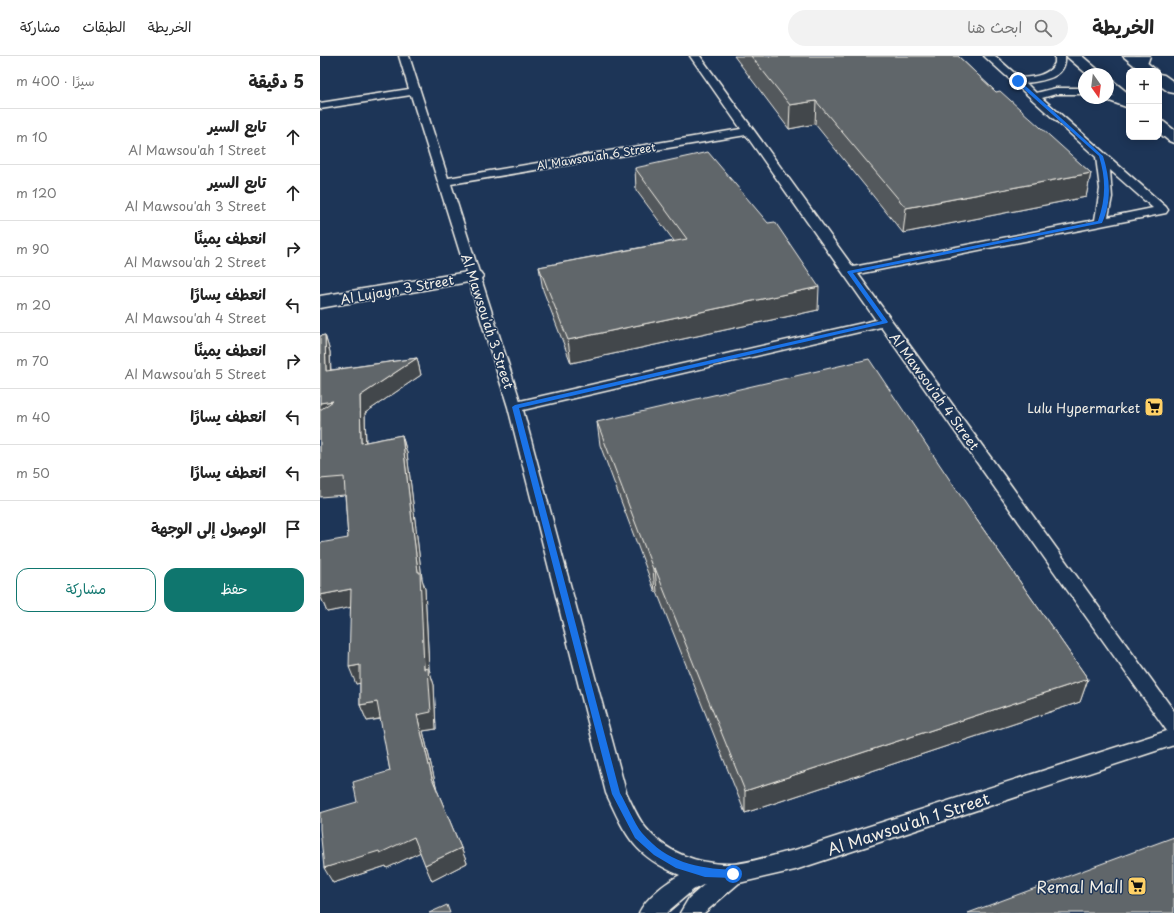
<!DOCTYPE html>
<html lang="ar">
<meta charset="utf-8">
<style>
:root{--surface:#fff;--page:#f2f2f2;--text:#222;--muted:#767676;--line:#e0e0e0;--accent:#0f766e}
body{margin:0;font-family:"Playpen Sans","Playpen Sans Arabic",sans-serif;background:var(--page);color:var(--text);direction:rtl}
.controls{position:absolute;right:12px;top:12px;display:grid;overflow:hidden;border-radius:8px;box-shadow:0 2px 10px #0003}
.controls button{width:36px;height:36px;display:grid;place-items:center;padding:0;border:0;border-bottom:1px solid var(--line);background:var(--surface);color:var(--text);font:20px sans-serif}
.compass{position:absolute;left:758px;top:12px;width:36px;height:36px;border-radius:50%;background:var(--surface);box-shadow:0 2px 10px #0003;rotate:166deg}
.stop{position:absolute;width:12px;height:12px;margin:-9px;border:3px solid #1a73e8;border-radius:50%;background:#fff}
.stop.end{background:#1a73e8;border-color:#fff;box-shadow:0 1px 4px #0008}
.list{margin:0;padding:0;list-style:none}
h2{display:flex;justify-content:space-between;align-items:center;height:52px;margin:0;padding:0 16px;font-size:17px}
h2 small{font-size:13px;font-weight:400;color:var(--muted)}
.list li{display:grid;grid-template-columns:26px 1fr auto;gap:12px;align-items:center;box-sizing:border-box;height:56px;padding:0 16px;border-top:1px solid var(--line)}
.list b{display:block;font-size:15px;white-space:nowrap}
.list p{margin:0;font-size:13px;white-space:nowrap;color:var(--muted)}
.list em{font-size:13px;font-style:normal;color:var(--muted)}
.actions{display:flex;gap:8px;padding:12px 16px}
.actions a{flex:1;padding:9px 0;border:1px solid var(--accent);border-radius:12px;text-align:center;font-size:14px;color:var(--accent)}
.actions .main{background:var(--accent);color:#fff}
.icon{flex:none;width:22px;height:22px;fill:none;stroke:currentColor;stroke-width:2;stroke-linecap:round;stroke-linejoin:round}
.map{position:relative;flex:none;width:854px;height:857px;overflow:hidden;direction:ltr}
header{display:flex;align-items:center;gap:24px;box-sizing:border-box;height:56px;padding:0 20px;background:var(--surface);border-bottom:1px solid var(--line)}
header strong{font-size:19px}
nav{display:flex;gap:22px;margin-inline-start:auto;font-size:14px}
.search{width:280px;height:36px;background:var(--page);display:flex;align-items:center;gap:10px;box-sizing:border-box;padding:0 14px;border-radius:22px;color:var(--muted);font-size:15px}
main{display:flex}
aside{flex:1;background:var(--surface)}
.map>svg:first-child{display:block}
.lines{fill:none;stroke-linecap:round;stroke-linejoin:round}
.lane-casing{stroke:#f4f1e8;stroke-width:3}
.street-casing{stroke:#f4f1e8;stroke-width:3}
.secondary-casing{stroke:#f4f1e8;stroke-width:3}
.lane{fill:#1d3557;fill-rule:evenodd}
.street{fill:#1d3557;fill-rule:evenodd}
.secondary{fill:#1d3557;fill-rule:evenodd}
.wall{fill:#53585c;stroke:#f4f1e8}
.shaded-wall{fill:#43474b;stroke:#f4f1e8}
.building{fill:#60666b;stroke:#f4f1e8}
.route{fill:#1a73e8}
.labels{text-anchor:middle;dominant-baseline:central;stroke-width:3;stroke-linejoin:round;paint-order:stroke}
.far-street-label{font-size:11px;fill:#f4f1e8;stroke:#1d3557}
.street-label{font-size:13px;fill:#f4f1e8;stroke:#1d3557}
.poi-label{font-size:13px;fill:#f4f1e8;stroke:#1d3557;text-anchor:end}
.near-street-label{font-size:16px;fill:#f4f1e8;stroke:#1d3557}
.near-poi-label{font-size:16px;fill:#f4f1e8;stroke:#1d3557;text-anchor:end}
</style>
<header>
<strong>الخريطة</strong>
<div class="search"><svg class="icon" aria-label="search" viewBox="0 0 24 24"><circle cx="10" cy="10" r="6"/><path d="M15 15l6 6"/></svg>ابحث هنا</div>
<nav><a>الخريطة</a><a>الطبقات</a><a>مشاركة</a></nav>
</header>
<main>
<div class="map">
<svg width="854" height="857" viewBox="0 0 854 857">
<rect width="100%" height="100%" fill="#1d3557"/>
<filter id="ink" filterUnits="userSpaceOnUse"><feTurbulence type="fractalNoise" baseFrequency=".025" numOctaves="2"/><feDisplacementMap in="SourceGraphic" scale="8" xChannelSelector="R" yChannelSelector="G"/><feConvolveMatrix kernelMatrix="1 2 1 2 8 2 1 2 1" color-interpolation-filters="sRGB"/></filter>
<g filter="url(#ink)">
<g class="lines">
<defs>
<g id="lane">
<path d="M79 0H89L128 122 421 73 370 0H380L533 211 775 164 780 133 776 101 664 0H675L700 22C712 21 729 20 735 7V0H745C747 22 723 25 706 27L716 37 736 32H764V38H736L722 42 846 151 848 154 846 157 538 218 854 655V689L475 814 419 827 384 857H360L369 842 385 828 373 834 346 857H319C326 842 345 827 360 819 314 800 306 780 286 737L188 351 91 39 0 53V47L89 33ZM426 79 556 264 200 345 131 128ZM790 114 833 152 788 161 792 141ZM561 271 847 675 475 794C457 798 430 807 412 808 380 809 345 797 325 771 317 761 312 748 306 736L203 354Z"/>
<polygon points="788,38 809,45 809,52 784,43 783,42 788,42"/>
</g>
<g id="street">
<polygon points="816,0 830,0 826,11 821,12 816,11 814,8"/>
<polygon points="154,215 160,216 163,220 160,224 0,252 0,240"/>
</g>
<g id="secondary">
<polygon points="746,0 762,0 783,18 767,18"/>
<polygon points="803,0 819,0 837,15 821,15"/>
<polygon points="839,18 844,19 854,26 854,37 849,36 839,29"/>
<polygon points="788,24 793,25 809,38 809,49 804,48 788,35"/>
<polygon points="839,64 844,66 854,74 854,87 849,85 839,77"/>
</g>
</defs>
<!-- lane casing -->
<use href="#lane" class="lane-casing"/>
<!-- street casing -->
<use href="#street" class="street-casing"/>
<!-- secondary casing -->
<use href="#secondary" class="secondary-casing"/>
<!-- lane -->
<use href="#lane" class="lane"/>
<!-- street -->
<use href="#street" class="street"/>
<!-- secondary -->
<use href="#secondary" class="secondary"/>
</g>
<!-- wall -->
<g class="wall">
<polygon points="414,0 638,0 676,36 771,117 766,141 583,177 495,68 469,73"/>
<polygon points="315,112 498,254 251,307 223,234 219,211 354,185 316,134"/>
<polygon points="5,279 10,296 11,314 97,302 101,319 45,357 46,386 82,379 87,397 102,523 105,533 109,613 114,629 116,673 103,675 117,734 141,792 147,807 112,825 100,796 67,812 66,810 13,827 37,746 70,715 61,663 47,665 40,649 40,627 36,628 31,551 7,556 0,539 28,482 25,439 0,441 0,280"/>
<polygon points="277,366 654,460 768,623 760,646 425,757 337,536 335,536 280,389"/>
</g>
<!-- shaded-wall -->
<g class="shaded-wall">
<polygon points="496,45 495,68 469,73 470,49"/>
<polygon points="771,117 766,141 583,177 586,152"/>
<polygon points="499,231 498,254 251,307 248,284"/>
<polygon points="5,279 10,296 11,332 6,315"/>
<polygon points="97,302 101,319 45,357 46,404 41,387 40,340"/>
<polygon points="13,345 0,365 0,347"/>
<polygon points="82,379 87,397 102,523 105,533 109,613 114,629 116,673 103,675 118,738 112,722 97,659 104,613 98,516"/>
<polygon points="335,512 337,536 335,536 333,513"/>
<polygon points="31,533 38,550 7,556 0,539"/>
<polygon points="40,609 46,626 36,628 29,611"/>
<polygon points="768,623 760,646 425,757 425,735"/>
<polygon points="57,646 64,662 47,665 40,649"/>
<polygon points="94,781 101,796 67,812 66,810 13,827 4,812"/>
<polygon points="141,792 147,807 112,825 105,809"/>
</g>
<!-- building -->
<g class="building">
<polygon points="431,0 638,0 676,36 680,35 771,117 586,152 496,45 470,49"/>
<polygon points="388,96 448,167 455,166 499,231 248,284 219,211 367,183 315,112"/>
<polygon points="5,279 6,315 97,302 40,340 41,387 82,379 98,516 100,516 104,613 108,612 111,656 97,659 112,722 141,792 105,809 94,781 60,797 59,795 4,812 0,773 0,757 37,746 33,726 70,715 57,646 40,649 40,609 29,611 31,533 0,539 0,487 28,482 24,421 0,423 0,354 13,345 0,347 0,280"/>
<polygon points="549,303 654,460 768,623 425,735 335,512 333,513 277,366"/>
<polygon points="854,781 854,857 648,857"/>
<polygon points="127,849 130,857 109,857"/>
</g>
</g>
<!-- route -->
<path class="route" d="M696 24H699L783 100C790 122 792 145 782 167L533 217 568 266 567 267 199 352 300 737C307 749 314 767 322 777 348 807 376 812 413 814L416 815 417 818 416 821 413 822 385 821 356 812 334 799 315 782 292 738 192 351 195 349 562 265 527 216 528 215 778 165C786 142 786 123 779 100L696 26Z"/>
<!-- icons -->
<defs>
<symbol id="supermarket-square" viewBox="-11 -11 22 22"><rect x="-9" y="-9" width="18" height="18" rx="4" fill="#ffd166" stroke="#1d3557"/><path d="M-6-5.5h2.5l.6 2H6L4.5 2H-2.5L-4.4-4H-6ZM-1.5 3.2a1.3 1.3 0 1 0 .1 0ZM3 3.2a1.3 1.3 0 1 0 .1 0Z" fill="#111"/></symbol>
</defs>
<g fill-rule="evenodd">
<use href="#supermarket-square" x="823" y="340" width="22" height="22"/>
<use href="#supermarket-square" x="806" y="819" width="22" height="22"/>
</g>
<g class="labels">
<!-- far-street labels -->
<g class="far-street-label">
<text transform="translate(276 100) rotate(-9)">Al Mawsou'ah 6 Street</text>
</g>
<!-- street labels -->
<g class="street-label">
<text transform="translate(77 233) rotate(-10)">Al Lujayn 3 Street</text>
<text transform="translate(168 265) rotate(72)">Al Mawsou'ah 3 Street</text>
<text transform="translate(615 335) rotate(54)">Al Mawsou'ah 4 Street</text>
</g>
<!-- poi labels -->
<g class="poi-label">
<text x="820" y="351">Lulu Hypermarket</text>
</g>
<!-- near-street labels -->
<g class="near-street-label">
<text transform="translate(588 767) rotate(-18)">Al Mawsou'ah 1 Street</text>
</g>
<!-- near-poi labels -->
<g class="near-poi-label">
<text x="803" y="830">Remal Mall</text>
</g>
</g>
</svg>
<div class="controls">
<button>+</button>
<button>−</button>
</div>
<svg class="compass" viewBox="-18 -18 36 36"><path d="M0-13l5 13h-10z" fill="#e53935"/><path d="M0 13l5-13h-10z" fill="#767676"/></svg>
<div class="stop" style="left:413px;top:818px"></div>
<div class="stop end" style="left:698px;top:25px"></div>
</div>
<aside>
<h2>5 دقيقة<small>سيرًا · 400 m</small></h2>
<ul class="list">
<li><svg class="icon" aria-label="ahead" viewBox="0 0 24 24"><path d="M12 20V5M6 11l6-6 6 6"/></svg><div><b>تابع السير</b><p>Al Mawsou'ah 1 Street</p></div><em>10 m</em></li>
<li><svg class="icon" aria-label="ahead" viewBox="0 0 24 24"><path d="M12 20V5M6 11l6-6 6 6"/></svg><div><b>تابع السير</b><p>Al Mawsou'ah 3 Street</p></div><em>120 m</em></li>
<li><svg class="icon" aria-label="right" viewBox="0 0 24 24"><path d="M7 20v-9h11M14 6l5 5-5 5"/></svg><div><b>انعطف يمينًا</b><p>Al Mawsou'ah 2 Street</p></div><em>90 m</em></li>
<li><svg class="icon" aria-label="left" viewBox="0 0 24 24"><path d="M17 20v-9H6M10 6l-5 5 5 5"/></svg><div><b>انعطف يسارًا</b><p>Al Mawsou'ah 4 Street</p></div><em>20 m</em></li>
<li><svg class="icon" aria-label="right" viewBox="0 0 24 24"><path d="M7 20v-9h11M14 6l5 5-5 5"/></svg><div><b>انعطف يمينًا</b><p>Al Mawsou'ah 5 Street</p></div><em>70 m</em></li>
<li><svg class="icon" aria-label="left" viewBox="0 0 24 24"><path d="M17 20v-9H6M10 6l-5 5 5 5"/></svg><div><b>انعطف يسارًا</b></div><em>40 m</em></li>
<li><svg class="icon" aria-label="left" viewBox="0 0 24 24"><path d="M17 20v-9H6M10 6l-5 5 5 5"/></svg><div><b>انعطف يسارًا</b></div><em>50 m</em></li>
<li><svg class="icon" aria-label="arrive" viewBox="0 0 24 24"><path d="M6 21V4h12l-3 4 3 4H6"/></svg><div><b>الوصول إلى الوجهة</b></div></li>
</ul>
<div class="actions"><a class="main">حفظ</a><a>مشاركة</a></div>
</aside>
</main>
